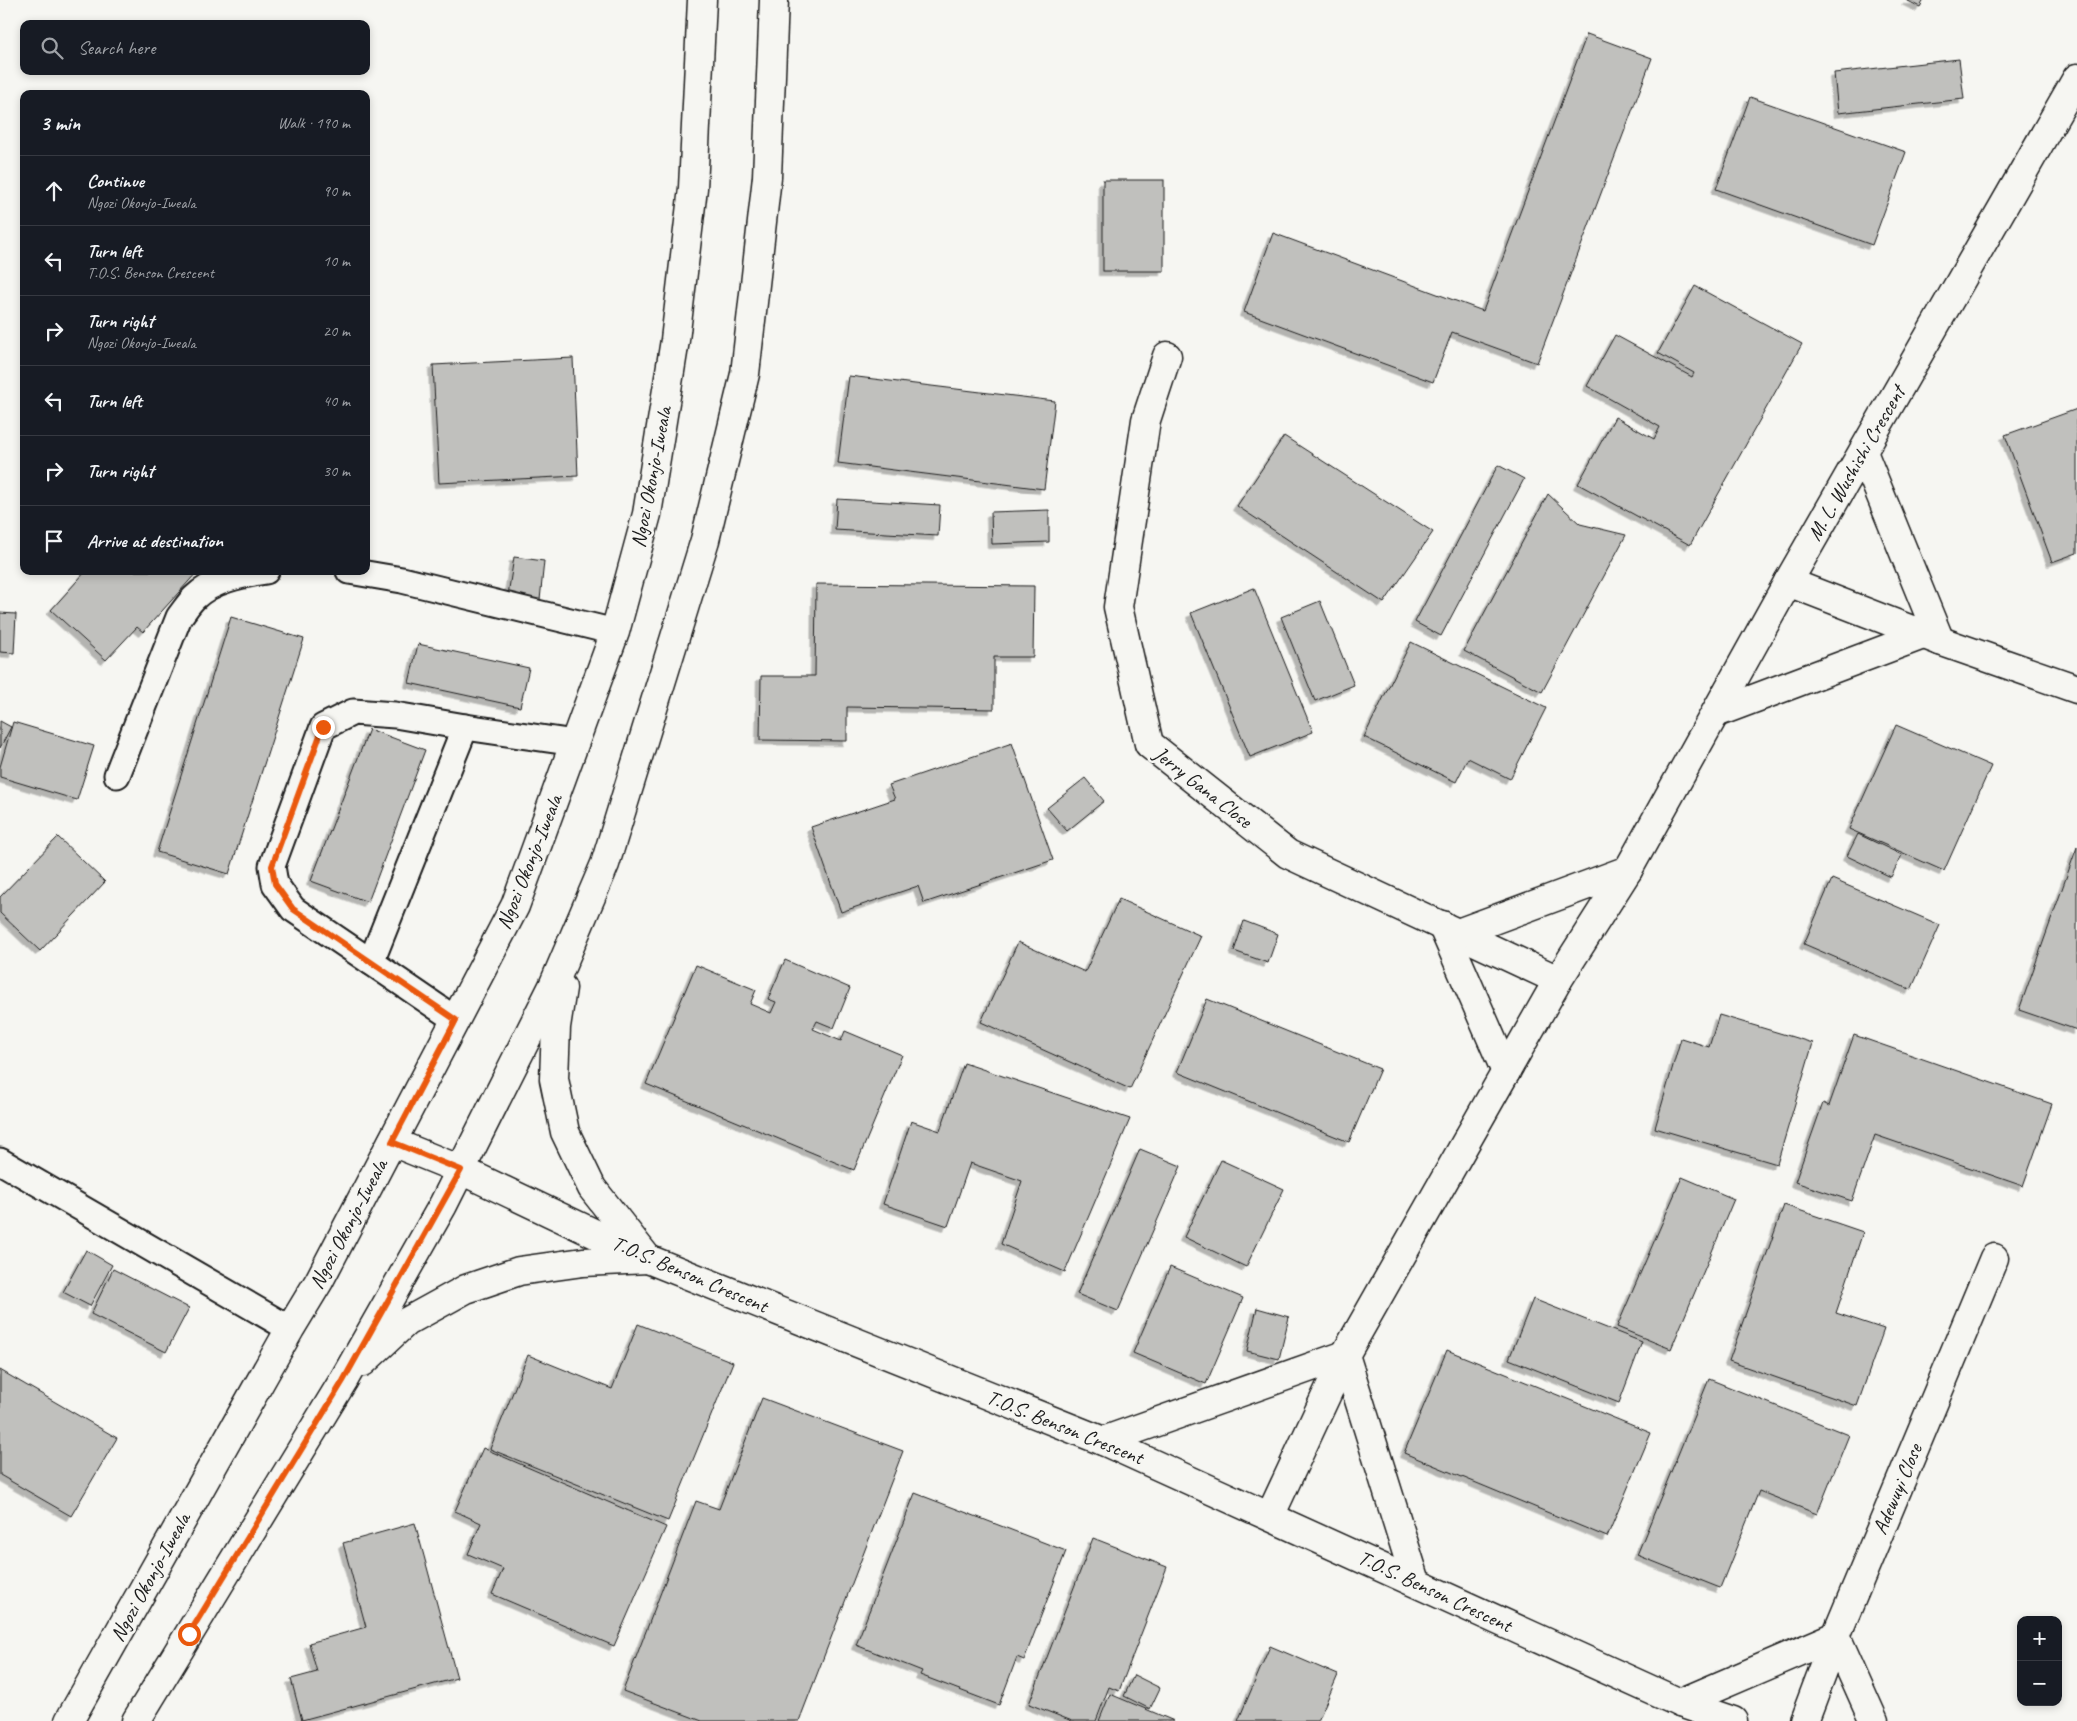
<!DOCTYPE html>
<meta charset="utf-8">
<style>
:root{--surface:#171b24;--page:#242831;--text:#f1f3f6;--muted:#9ea1a6;--line:#363941}
body{margin:0;font-family:Caveat,sans-serif;background:var(--page);color:var(--text)}
.controls{position:absolute;right:15px;bottom:15px;display:grid;overflow:hidden;border-radius:10px;box-shadow:0 2px 8px #0003}
.controls button{width:45px;height:45px;display:grid;place-items:center;padding:0;border:0;border-bottom:1px solid var(--line);background:var(--surface);color:var(--text);font:25px sans-serif}
.stop{position:absolute;width:15px;height:15px;margin:-11px;border:4px solid #ea580c;border-radius:50%;background:#fff}
.stop.end{background:#ea580c;border-color:#fff;box-shadow:0 1px 5px #0008}
.list{margin:0;padding:0;list-style:none}
h2{display:flex;justify-content:space-between;align-items:center;height:65px;margin:0;padding:0 20px;font-size:21px}
h2 small{font-size:16px;font-weight:400;color:var(--muted)}
.list li{display:grid;grid-template-columns:32px 1fr auto;gap:15px;align-items:center;box-sizing:border-box;height:70px;padding:0 20px;border-top:1px solid var(--line)}
.list b{display:block;font-size:19px;white-space:nowrap}
.list p{margin:0;font-size:16px;white-space:nowrap;color:var(--muted)}
.list em{font-size:16px;font-style:normal;color:var(--muted)}
.icon{flex:none;width:28px;height:28px;fill:none;stroke:currentColor;stroke-width:2;stroke-linecap:round;stroke-linejoin:round}
.map{position:relative;flex:none;width:2077px;height:1721px;overflow:hidden}
.search{position:absolute;background:var(--surface);box-shadow:0 2px 8px #0003;left:20px;top:20px;width:350px;height:55px;display:flex;align-items:center;gap:12px;box-sizing:border-box;padding:0 18px;border-radius:10px;color:var(--muted);font-size:19px}
.panel{position:absolute;background:var(--surface);box-shadow:0 2px 8px #0003;left:20px;top:90px;width:350px;height:485px;border-radius:10px}
.map>svg:first-child{display:block}
.building{fill:#c0c0bd;stroke:#1c1c1c;filter:url(#shadow)}
.lines{fill:none;stroke-linecap:round;stroke-linejoin:round}
.service-casing{stroke:#1c1c1c;stroke-width:29}
.minor-casing{stroke:#1c1c1c;stroke-width:31}
.tertiary-casing{stroke:#1c1c1c;stroke-width:31}
.service{stroke:#f6f6f2;stroke-width:25}
.minor{stroke:#f6f6f2;stroke-width:28}
.tertiary{stroke:#f6f6f2;stroke-width:28}
.route{stroke:#ea580c;stroke-width:6}
.labels{text-anchor:middle;dominant-baseline:central;stroke-width:5;stroke-linejoin:round;paint-order:stroke}
.street-label{font-size:21px;fill:#1c1c1c;stroke:#f6f6f2}
</style>
<div class="map">
<svg width="2077" height="1721" viewBox="0 0 2077 1721">
<defs>
<filter id="shadow"><feDropShadow dx="-4.5" dy="4.5" stdDeviation="0" flood-color="#0004"/></filter>
</defs>
<rect width="100%" height="100%" fill="#f6f6f2"/>
<filter id="ink" filterUnits="userSpaceOnUse"><feTurbulence type="fractalNoise" baseFrequency=".02" numOctaves="2"/><feDisplacementMap in="SourceGraphic" scale="10" xChannelSelector="R" yChannelSelector="G"/><feConvolveMatrix kernelMatrix="1 2 1 2 8 2 1 2 1" color-interpolation-filters="sRGB"/></filter>
<g filter="url(#ink)">
<!-- building -->
<g class="building">
<polygon points="1906,0 1924,0 1920,7"/>
<polygon points="1587,34 1652,58 1537,363 1452,332 1433,382 1244,312 1273,233 1483,311"/>
<polygon points="1959,59 1964,99 1838,113 1834,73"/>
<polygon points="1750,97 1906,152 1872,245 1716,189"/>
<rect x="1103" y="180" width="61" height="91"/>
<polygon points="1695,286 1802,344 1690,545 1578,484 1615,417 1654,439 1660,427 1587,386 1615,335 1692,377 1694,373 1658,353"/>
<polygon points="573,358 578,476 439,483 433,365"/>
<polygon points="849,376 1055,401 1044,489 838,463"/>
<polygon points="2077,409 2077,553 2052,562 2005,435"/>
<polygon points="1284,436 1433,532 1384,603 1237,506"/>
<polygon points="1498,465 1524,479 1441,636 1415,622"/>
<polygon points="1548,494 1580,524 1626,535 1542,692 1464,651"/>
<polygon points="837,499 940,505 938,536 835,530"/>
<polygon points="1049,510 1049,542 992,544 991,512"/>
<polygon points="514,557 544,561 540,600 508,595"/>
<polygon points="86,571 198,571 143,632 137,627 106,660 51,610"/>
<polygon points="816,584 1034,586 1033,657 994,657 994,709 847,707 847,741 760,740 761,676 815,676"/>
<polygon points="1254,588 1313,732 1250,757 1191,613"/>
<polygon points="1320,601 1354,685 1315,701 1281,617"/>
<polygon points="0,613 16,614 14,653 0,652"/>
<polygon points="231,617 304,639 229,874 157,852"/>
<polygon points="1411,642 1546,708 1510,779 1468,758 1456,782 1364,737"/>
<polygon points="418,644 529,668 520,707 409,683"/>
<polygon points="0,721 11,727 0,748"/>
<polygon points="13,722 94,746 77,800 0,777 0,767"/>
<polygon points="1896,725 1991,766 1944,871 1849,829"/>
<polygon points="369,729 425,750 368,902 311,881"/>
<polygon points="1012,743 1053,860 924,903 918,886 841,912 811,827 895,799 889,785"/>
<polygon points="1085,778 1104,801 1067,831 1047,808"/>
<polygon points="1858,834 1902,855 1891,877 1847,856"/>
<polygon points="58,837 105,882 40,951 0,913 0,897"/>
<polygon points="2077,847 2077,1030 2019,1010"/>
<polygon points="1832,879 1940,925 1911,990 1804,944"/>
<polygon points="1119,899 1201,936 1130,1089 981,1022 1018,942 1085,972"/>
<polygon points="1244,921 1278,934 1268,963 1234,951"/>
<polygon points="785,960 850,988 834,1028 817,1021 813,1029 841,1041 845,1031 902,1055 854,1170 646,1084 696,965 756,990 750,1004 771,1013 776,1002 768,999"/>
<polygon points="1207,999 1380,1069 1349,1142 1177,1072"/>
<polygon points="1719,1015 1813,1043 1777,1164 1655,1128 1681,1038 1709,1047"/>
<polygon points="1854,1035 2052,1104 2023,1186 1875,1135 1852,1201 1795,1182 1823,1103 1829,1106"/>
<polygon points="964,1063 1130,1119 1065,1272 1001,1244 1022,1181 970,1163 948,1226 883,1204 911,1121 940,1131"/>
<polygon points="1140,1149 1181,1166 1118,1311 1077,1294"/>
<polygon points="1221,1160 1284,1189 1246,1267 1184,1237"/>
<polygon points="1682,1177 1734,1199 1671,1349 1617,1327"/>
<polygon points="1784,1205 1863,1232 1836,1313 1884,1329 1857,1406 1729,1361"/>
<polygon points="86,1250 112,1265 90,1306 63,1292"/>
<polygon points="1170,1267 1243,1298 1206,1384 1133,1353"/>
<polygon points="113,1269 189,1308 166,1352 91,1314"/>
<polygon points="1533,1299 1642,1342 1619,1403 1509,1359"/>
<polygon points="1257,1308 1289,1317 1279,1359 1247,1351"/>
<polygon points="638,1324 733,1362 668,1521 490,1449 528,1355 612,1389"/>
<polygon points="1447,1350 1651,1433 1607,1537 1404,1453"/>
<polygon points="0,1370 117,1438 71,1516 0,1475"/>
<polygon points="1709,1379 1849,1435 1817,1514 1759,1491 1720,1588 1637,1555"/>
<polygon points="762,1398 903,1451 799,1721 702,1721 623,1691 696,1501 719,1509"/>
<polygon points="483,1448 666,1527 614,1646 492,1594 503,1569 468,1554 481,1523 455,1511"/>
<polygon points="915,1493 1066,1551 1024,1660 1017,1657 999,1705 920,1675 922,1671 856,1645"/>
<polygon points="415,1523 457,1678 302,1720 291,1679 317,1672 309,1643 366,1627 343,1543"/>
<polygon points="1093,1538 1167,1567 1119,1691 1109,1687 1096,1721 1072,1721 1029,1704"/>
<polygon points="1270,1646 1338,1675 1318,1721 1238,1721"/>
<polygon points="1134,1675 1160,1688 1150,1709 1124,1696"/>
<polygon points="1110,1694 1174,1721 1099,1721"/>
</g>
<g class="lines">
<defs>
<g id="service">
<polyline points="349,571 402,580 615,632"/>
<path d="M117 775 179 617C184 611 188 604 194 598 212 580 241 575 266 571"/>
<polyline points="371,962 293,909 275,884 272,866 323,727 353,712 395,715 465,727"/>
<polyline points="456,1020 371,962 465,727 575,743"/>
<polyline points="0,1161 290,1329"/>
</g>
<g id="minor">
<polyline points="2077,78 1788,582 1940,641 2077,689"/>
<polyline points="1167,356 1146,420 1118,607 1149,744 1288,854 1558,980"/>
<polyline points="1863,452 1940,641"/>
<polyline points="1716,713 1923,635"/>
<polyline points="1442,925 1506,1072"/>
<polyline points="1458,933 1628,870"/>
<polyline points="392,1142 461,1170 648,1259 1103,1441 1680,1703 1733,1721"/>
<polyline points="1345,1355 1416,1582"/>
<polyline points="1103,1441 1345,1355"/>
<polyline points="1270,1516 1345,1355 1558,980 1628,870 1788,582"/>
<polyline points="1680,1703 1836,1636 1874,1721"/>
<polyline points="1804,1721 1836,1636 1994,1258"/>
</g>
<g id="tertiary">
<polyline points="562,988 556,1027 554,1079 565,1132 592,1188 648,1259"/>
<polyline points="363,1362 406,1322 466,1289 519,1271 583,1262 648,1259"/>
<polyline points="69,1721 290,1329 319,1281 515,906 615,632 647,514 675,340 693,188 702,0"/>
<polyline points="136,1721 343,1381 443,1205 553,986 605,864 705,540 745,374 767,177 774,0"/>
</g>
</defs>
<!-- service casing -->
<use href="#service" class="service-casing"/>
<!-- minor casing -->
<use href="#minor" class="minor-casing"/>
<!-- tertiary casing -->
<use href="#tertiary" class="tertiary-casing"/>
<!-- service -->
<use href="#service" class="service"/>
<!-- minor -->
<use href="#minor" class="minor"/>
<!-- tertiary -->
<use href="#tertiary" class="tertiary"/>
</g>
</g>
<g class="lines" filter="url(#ink)">
<!-- route -->
<polyline class="route" points="189,1634 343,1381 461,1170 392,1142 456,1020 293,909 275,884 272,866 323,727"/>
</g>
<g class="labels">
<!-- street labels -->
<g class="street-label">
<text transform="translate(1856 463) rotate(-60)">M. L. Wushishi Crescent</text>
<text transform="translate(651 477) rotate(-79)">Ngozi Okonjo-Iweala</text>
<text transform="translate(1203 787) rotate(38)">Jerry Gana Close</text>
<text transform="translate(529 862) rotate(-68)">Ngozi Okonjo-Iweala</text>
<text transform="translate(348 1224) rotate(-62)">Ngozi Okonjo-Iweala</text>
<text transform="translate(690 1274) rotate(23)">T.O.S. Benson Crescent</text>
<text transform="translate(1065 1427) rotate(22)">T.O.S. Benson Crescent</text>
<text transform="translate(1897 1489) rotate(-67)">Adewuyi Close</text>
<text transform="translate(150 1577) rotate(-61)">Ngozi Okonjo-Iweala</text>
<text transform="translate(1435 1591) rotate(25)">T.O.S. Benson Crescent</text>
</g>
</g>
</svg>
<div class="controls">
<button>+</button>
<button>−</button>
</div>
<div class="stop" style="left:189px;top:1634px"></div>
<div class="stop end" style="left:323px;top:727px"></div>
<div class="search"><svg class="icon" aria-label="search" viewBox="0 0 24 24"><circle cx="10" cy="10" r="6"/><path d="M15 15l6 6"/></svg>Search here</div>
<section class="panel">
<h2>3 min<small>Walk · 190 m</small></h2>
<ul class="list">
<li><svg class="icon" aria-label="ahead" viewBox="0 0 24 24"><path d="M12 20V5M6 11l6-6 6 6"/></svg><div><b>Continue</b><p>Ngozi Okonjo-Iweala</p></div><em>90 m</em></li>
<li><svg class="icon" aria-label="left" viewBox="0 0 24 24"><path d="M17 20v-9H6M10 6l-5 5 5 5"/></svg><div><b>Turn left</b><p>T.O.S. Benson Crescent</p></div><em>10 m</em></li>
<li><svg class="icon" aria-label="right" viewBox="0 0 24 24"><path d="M7 20v-9h11M14 6l5 5-5 5"/></svg><div><b>Turn right</b><p>Ngozi Okonjo-Iweala</p></div><em>20 m</em></li>
<li><svg class="icon" aria-label="left" viewBox="0 0 24 24"><path d="M17 20v-9H6M10 6l-5 5 5 5"/></svg><div><b>Turn left</b></div><em>40 m</em></li>
<li><svg class="icon" aria-label="right" viewBox="0 0 24 24"><path d="M7 20v-9h11M14 6l5 5-5 5"/></svg><div><b>Turn right</b></div><em>30 m</em></li>
<li><svg class="icon" aria-label="arrive" viewBox="0 0 24 24"><path d="M6 21V4h12l-3 4 3 4H6"/></svg><div><b>Arrive at destination</b></div></li>
</ul>
</section>
</div>
